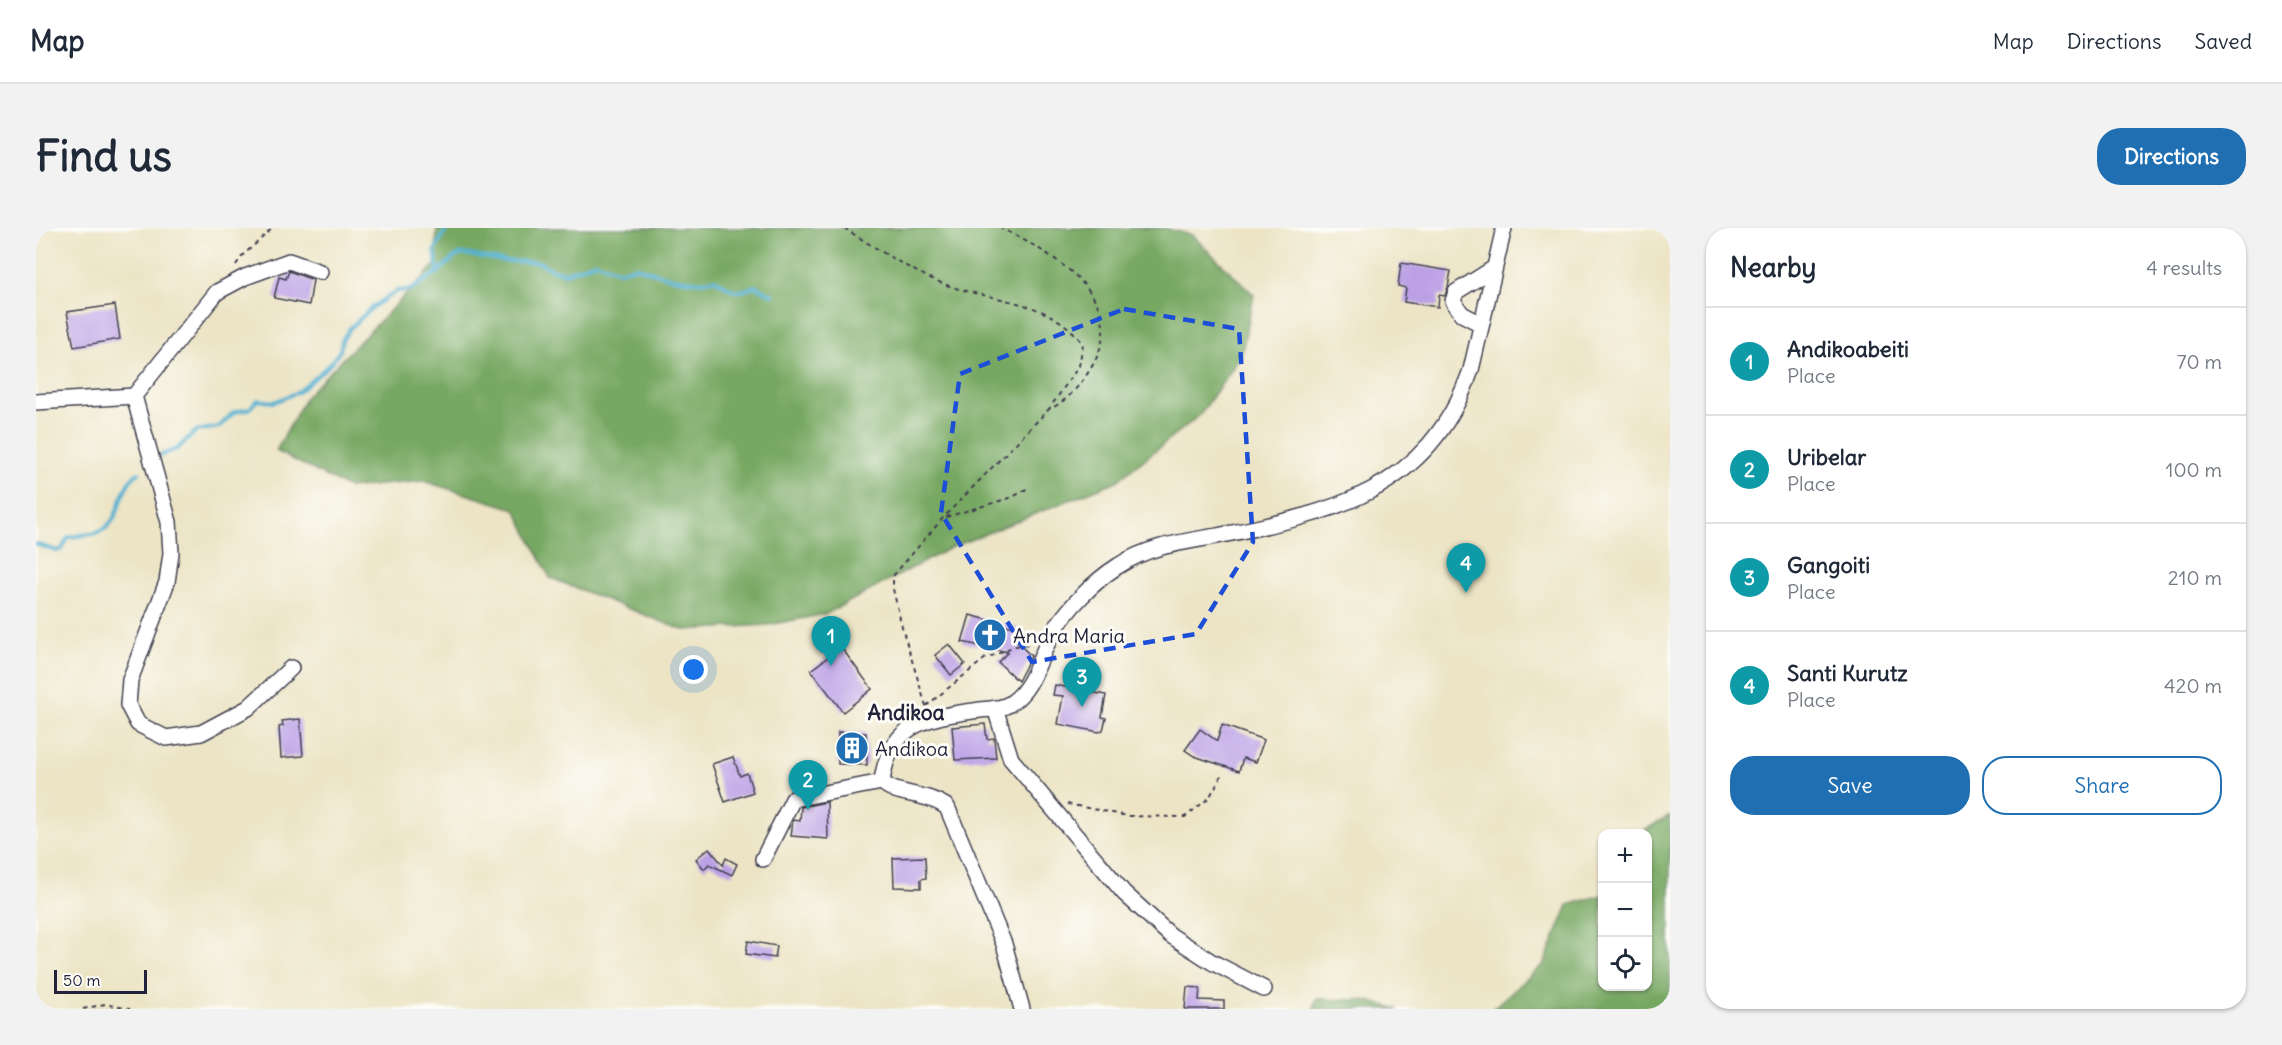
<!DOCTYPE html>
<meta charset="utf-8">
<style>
:root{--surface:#fff;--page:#f2f2f3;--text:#1f2937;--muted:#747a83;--line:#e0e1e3;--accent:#1f6fb2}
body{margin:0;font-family:Delius,sans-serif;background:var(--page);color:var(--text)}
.controls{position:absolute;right:18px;bottom:18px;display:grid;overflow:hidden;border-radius:12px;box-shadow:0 2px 4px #0004}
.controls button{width:54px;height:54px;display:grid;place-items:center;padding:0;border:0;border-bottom:2px solid var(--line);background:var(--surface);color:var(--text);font:30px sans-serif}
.scale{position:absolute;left:18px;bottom:15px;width:93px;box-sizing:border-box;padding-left:6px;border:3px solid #22223b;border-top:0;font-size:16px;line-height:21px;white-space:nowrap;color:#22223b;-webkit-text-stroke:4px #fdfcf7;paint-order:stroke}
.you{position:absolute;left:658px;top:442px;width:21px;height:21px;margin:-15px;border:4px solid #fff;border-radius:50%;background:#1a73e8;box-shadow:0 0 0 9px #1a73e833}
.badge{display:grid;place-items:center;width:39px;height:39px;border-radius:50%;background:var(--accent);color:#fff;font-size:20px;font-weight:700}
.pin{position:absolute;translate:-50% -50px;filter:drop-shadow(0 2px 3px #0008)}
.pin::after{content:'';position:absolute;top:32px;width:21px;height:18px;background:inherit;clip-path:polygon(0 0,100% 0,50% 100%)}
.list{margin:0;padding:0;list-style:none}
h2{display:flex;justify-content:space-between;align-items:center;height:78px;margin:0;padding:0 24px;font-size:26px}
h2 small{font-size:20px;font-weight:400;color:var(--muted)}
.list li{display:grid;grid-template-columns:39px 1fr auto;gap:18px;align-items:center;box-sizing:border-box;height:108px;padding:0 24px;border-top:2px solid var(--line)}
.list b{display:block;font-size:22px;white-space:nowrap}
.list p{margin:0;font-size:20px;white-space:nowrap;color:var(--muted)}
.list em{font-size:20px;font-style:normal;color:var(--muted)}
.actions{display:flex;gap:12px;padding:18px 24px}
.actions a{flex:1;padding:14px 0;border:2px solid var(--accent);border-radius:24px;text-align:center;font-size:21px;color:var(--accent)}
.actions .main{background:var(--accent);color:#fff}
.icon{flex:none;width:33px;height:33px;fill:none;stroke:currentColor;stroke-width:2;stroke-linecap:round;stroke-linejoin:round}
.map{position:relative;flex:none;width:1634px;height:781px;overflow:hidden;border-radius:24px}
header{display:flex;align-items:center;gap:36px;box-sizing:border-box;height:84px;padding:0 30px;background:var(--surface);border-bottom:2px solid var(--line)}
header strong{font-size:28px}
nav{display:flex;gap:33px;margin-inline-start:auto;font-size:21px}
.intro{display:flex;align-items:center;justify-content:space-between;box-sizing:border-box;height:144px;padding:0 36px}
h1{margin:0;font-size:42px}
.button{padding:15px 27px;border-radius:24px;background:var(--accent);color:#fff;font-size:21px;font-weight:700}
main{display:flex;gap:36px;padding:0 36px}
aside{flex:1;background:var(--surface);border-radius:24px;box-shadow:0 2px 4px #0004}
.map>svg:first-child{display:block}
.forest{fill:#77a862;stroke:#4c654e;stroke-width:1.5}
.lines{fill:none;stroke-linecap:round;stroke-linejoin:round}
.stream{stroke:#53b0d1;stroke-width:4}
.building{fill:#bca0e6}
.minor-casing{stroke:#403f50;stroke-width:18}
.path{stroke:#403f50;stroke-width:2;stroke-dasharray:4.5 4.5;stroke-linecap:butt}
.minor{stroke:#fff;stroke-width:15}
.marked{fill:none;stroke:#1d4ed8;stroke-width:4.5;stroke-dasharray:12 8;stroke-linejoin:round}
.labels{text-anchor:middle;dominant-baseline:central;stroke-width:6;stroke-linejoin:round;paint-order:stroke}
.poi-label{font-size:20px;fill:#22223b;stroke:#fdfcf7;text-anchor:start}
.neighbourhood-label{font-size:21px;font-weight:bold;fill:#22223b;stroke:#fdfcf7}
</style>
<header>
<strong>Map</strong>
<nav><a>Map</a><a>Directions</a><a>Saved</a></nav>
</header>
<div class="intro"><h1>Find us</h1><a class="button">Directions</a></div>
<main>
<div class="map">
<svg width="1634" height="781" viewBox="0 0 1634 781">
<rect width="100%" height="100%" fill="#fdfcf7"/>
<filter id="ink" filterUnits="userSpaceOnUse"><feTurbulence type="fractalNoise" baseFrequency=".0167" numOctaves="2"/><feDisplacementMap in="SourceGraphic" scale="12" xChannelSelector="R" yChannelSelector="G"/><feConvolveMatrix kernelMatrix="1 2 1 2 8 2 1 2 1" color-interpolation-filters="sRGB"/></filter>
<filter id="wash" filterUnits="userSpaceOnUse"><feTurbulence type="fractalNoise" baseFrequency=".008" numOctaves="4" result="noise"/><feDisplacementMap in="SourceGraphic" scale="24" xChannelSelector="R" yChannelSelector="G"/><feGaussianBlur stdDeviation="1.35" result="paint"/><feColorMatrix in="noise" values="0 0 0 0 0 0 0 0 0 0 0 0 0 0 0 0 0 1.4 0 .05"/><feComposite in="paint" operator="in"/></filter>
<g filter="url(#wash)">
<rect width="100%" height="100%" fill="#ece4c5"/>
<!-- forest -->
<g class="forest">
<polygon points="401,0 943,0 949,2 967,0 1128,0 1156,7 1218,67 1205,128 1164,187 1081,253 914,320 790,386 732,397 647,402 514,350 479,281 387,253 313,260 240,223 271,167 399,37"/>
<polygon points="1634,587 1634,781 1456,781 1508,736 1532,677 1566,667 1566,758 1612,758 1612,606 1604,605"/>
<polygon points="1280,771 1328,772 1362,781 1278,781"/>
</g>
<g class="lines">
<!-- stream -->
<g class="stream">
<path d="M402 44 420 28 427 26 469 33 503 34 517 42 529 45 560 34 583 43 600 39 636 50 665 54 678 51C697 60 696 69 719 58L737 67"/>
<polyline points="125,227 141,221 160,203 183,199 198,184 213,181 221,172 238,174 262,164 292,138 304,123 306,112 314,100 338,78 361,63 374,62 402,44 399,22 411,0"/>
<path d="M0 316 21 323 26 321 32 310C41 307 52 307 60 305 88 297 80 258 103 245"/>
</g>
</g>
<g id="blocks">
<!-- building -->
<g class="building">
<polygon points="1365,35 1415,43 1412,59 1409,68 1403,67 1402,79 1368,74 1370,60 1362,58"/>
<polygon points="253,43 277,52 273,77 238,70 243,49 250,51"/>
<polygon points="79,77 84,111 38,119 31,84"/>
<polygon points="934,387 981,400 978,411 995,428 982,453 962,434 972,424 926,414"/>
<polygon points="913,416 929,436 915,447 899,427"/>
<polygon points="805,419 836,461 807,484 775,442"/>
<polygon points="1019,457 1070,467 1066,489 1070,490 1067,502 1063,504 1022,496 1027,468 1017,467"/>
<polygon points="264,491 267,528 245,530 243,499 247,498 246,493"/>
<polygon points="949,496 951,511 958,510 960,530 919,532 916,499"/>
<polygon points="1186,497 1228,512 1220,534 1207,530 1203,543 1158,528 1149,522 1164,501 1181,513"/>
<polygon points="802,504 830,505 831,537 802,536"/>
<polygon points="697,529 704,548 711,545 717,564 689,574 676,536"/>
<polygon points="791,574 792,611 755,608 757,592 764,593 765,579"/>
<polygon points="673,620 687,637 690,630 701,636 696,647 673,636 668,641 660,631"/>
<polygon points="889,629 890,650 885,651 885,660 858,659 857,630"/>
<polygon points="712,713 741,718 739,730 710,726"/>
<polygon points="1151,759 1164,760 1163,772 1188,773 1188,781 1149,781"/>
</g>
</g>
</g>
<g filter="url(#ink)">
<use href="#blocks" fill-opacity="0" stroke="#403f50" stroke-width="1.5"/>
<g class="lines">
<defs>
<g id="minor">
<polyline points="1445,96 1426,86 1417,73 1420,64 1458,40"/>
<polyline points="98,168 181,64 209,49 253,33 284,44"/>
<polyline points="0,174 98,168 133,294 135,325 131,354 94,452 92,477 102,496 130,510 165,505 212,480 255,440"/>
<polyline points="959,480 975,531 1088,665 1134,707 1176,734 1228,761"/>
<polyline points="727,631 757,571 846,554"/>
<path d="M986 781 968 716 911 579C888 563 861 569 846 554 853 493 894 489 944 482 954 481 967 481 975 475 998 460 1003 429 1016 406 1031 381 1058 353 1082 338 1112 318 1147 314 1181 308 1295 285 1392 265 1435 142L1468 0"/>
</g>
</defs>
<!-- minor casing -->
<use href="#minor" class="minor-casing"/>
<!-- path -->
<g class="path">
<path d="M808 0C840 20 872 42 908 56 955 74 1015 70 1047 116L1043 138 1013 181"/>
<polyline points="200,37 206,28 237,0"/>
<polyline points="910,289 977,269 994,259"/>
<path d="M890 478 867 403 857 361V348L907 290 1013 181C1031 174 1045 156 1055 140 1098 70 1016 26 965 0"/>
<path d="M890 478 951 429C968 426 976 414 994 418"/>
<polyline points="1031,576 1092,588 1149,589 1173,570 1186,547"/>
<polyline points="47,781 69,776 94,781"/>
</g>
<!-- minor -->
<use href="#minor" class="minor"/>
</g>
</g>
<!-- marked area -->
<path class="marked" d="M1088 81 1203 101 1217 314 1160 406 996 434 905 285 924 146Z"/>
<!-- icons -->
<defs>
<symbol id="church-disc" viewBox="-11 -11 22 22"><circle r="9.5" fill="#1f6fb2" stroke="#fdfcf7"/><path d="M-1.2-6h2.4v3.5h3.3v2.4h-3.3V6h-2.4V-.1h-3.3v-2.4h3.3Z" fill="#fff"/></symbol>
<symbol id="building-disc" viewBox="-11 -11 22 22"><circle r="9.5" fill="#1f6fb2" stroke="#fdfcf7"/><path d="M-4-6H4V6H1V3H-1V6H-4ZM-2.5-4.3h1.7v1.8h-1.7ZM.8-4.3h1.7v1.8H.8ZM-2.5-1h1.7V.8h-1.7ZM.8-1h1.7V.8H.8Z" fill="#fff"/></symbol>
</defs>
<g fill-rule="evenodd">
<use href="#church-disc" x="935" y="388" width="38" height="38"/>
<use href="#building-disc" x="797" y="501" width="38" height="38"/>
</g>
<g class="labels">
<!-- poi labels -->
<g class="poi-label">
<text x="977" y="407">Andra Maria</text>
<text x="839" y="520">Andikoa</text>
</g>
<!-- neighbourhood labels -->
<g class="neighbourhood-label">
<text x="870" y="484">Andikoa</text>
</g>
</g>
</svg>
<div class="controls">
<button>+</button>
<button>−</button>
<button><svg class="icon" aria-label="locate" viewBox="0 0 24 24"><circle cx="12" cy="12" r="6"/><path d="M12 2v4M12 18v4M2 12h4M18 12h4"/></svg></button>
</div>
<div class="scale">50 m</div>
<div class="you"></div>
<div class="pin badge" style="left:795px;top:438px;background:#0f9aa8">1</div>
<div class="pin badge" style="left:772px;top:582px;background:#0f9aa8">2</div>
<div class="pin badge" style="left:1046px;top:479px;background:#0f9aa8">3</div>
<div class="pin badge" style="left:1430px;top:365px;background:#0f9aa8">4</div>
</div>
<aside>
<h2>Nearby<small>4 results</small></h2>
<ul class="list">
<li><span class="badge" style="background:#0f9aa8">1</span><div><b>Andikoabeiti</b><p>Place</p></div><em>70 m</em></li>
<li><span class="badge" style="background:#0f9aa8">2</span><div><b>Uribelar</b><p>Place</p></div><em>100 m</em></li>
<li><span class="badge" style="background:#0f9aa8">3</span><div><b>Gangoiti</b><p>Place</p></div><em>210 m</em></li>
<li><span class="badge" style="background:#0f9aa8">4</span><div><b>Santi Kurutz</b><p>Place</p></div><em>420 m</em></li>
</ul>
<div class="actions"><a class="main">Save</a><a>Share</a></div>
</aside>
</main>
